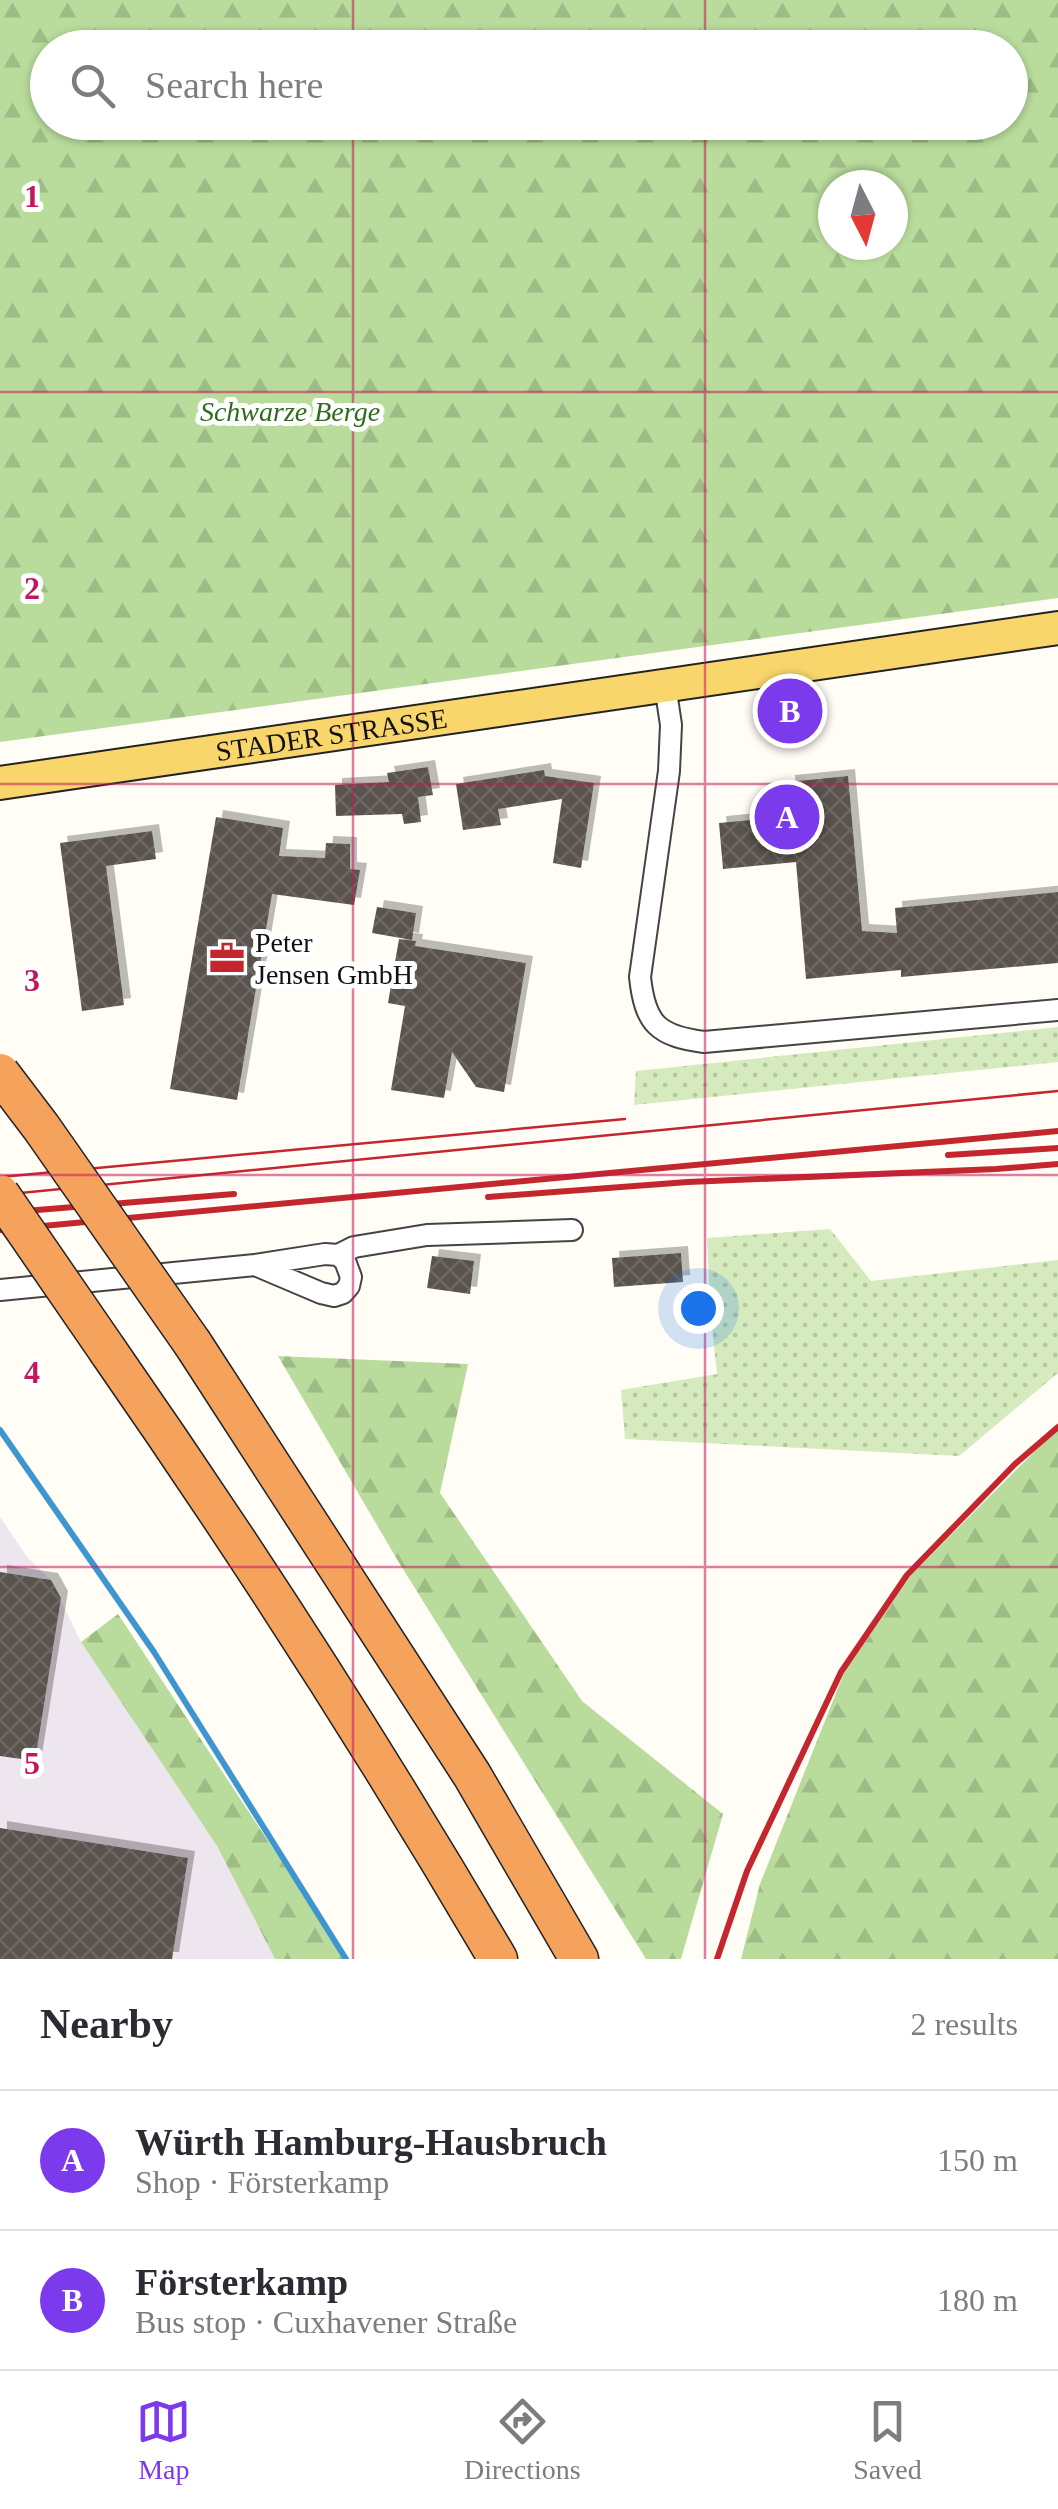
<!DOCTYPE html>
<meta charset="utf-8">
<style>
:root{--surface:#fff;--page:#f2f2f3;--text:#2b2b33;--muted:#7c7c81;--line:#e1e1e2;--accent:#7c3aed}
body{margin:0;font-family:"Times New Roman",serif;background:var(--page);color:var(--text)}
.compass{position:absolute;left:818px;top:170px;width:90px;height:90px;border-radius:50%;background:var(--surface);box-shadow:0 2px 8px #0004;rotate:174deg}
.you{position:absolute;left:698px;top:1308px;width:35px;height:35px;margin:-25px;border:8px solid #fff;border-radius:50%;background:#1a73e8;box-shadow:0 0 0 15px #1a73e833}
.badge{display:grid;place-items:center;width:65px;height:65px;border-radius:50%;background:var(--accent);color:#fff;font-size:32px;font-weight:700}
.pin{position:absolute;translate:-50% -50%;border:5px solid #fff;box-shadow:0 2px 10px #0006}
.list{margin:0;padding:0;list-style:none}
h2{display:flex;justify-content:space-between;align-items:center;height:130px;margin:0;padding:0 40px;font-size:42px}
h2 small{font-size:32px;font-weight:400;color:var(--muted)}
.list li{display:grid;grid-template-columns:65px 1fr auto;gap:30px;align-items:center;box-sizing:border-box;height:140px;padding:0 40px;border-top:2px solid var(--line)}
.list b{display:block;font-size:38px;white-space:nowrap}
.list p{margin:0;font-size:32px;white-space:nowrap;color:var(--muted)}
.list em{font-size:32px;font-style:normal;color:var(--muted)}
.icon{flex:none;width:55px;height:55px;fill:none;stroke:currentColor;stroke-width:2;stroke-linecap:round;stroke-linejoin:round}
.map{position:relative;flex:none;width:1058px;height:1959px;overflow:hidden}
.search{position:absolute;background:var(--surface);box-shadow:0 2px 8px #0004;left:30px;right:30px;top:30px;height:110px;display:flex;align-items:center;gap:25px;box-sizing:border-box;padding:0 35px;border-radius:55px;color:var(--muted);font-size:38px}
.sheet{height:410px;background:var(--surface)}
nav{display:flex;justify-content:space-around;align-items:center;box-sizing:border-box;height:140px;border-top:2px solid var(--line);background:var(--surface);font-size:28px;color:var(--muted)}
nav a{display:grid;justify-items:center;gap:5px}
nav .on{color:var(--accent)}
.map>svg:first-child{display:block}
.industrial{fill:#eee6ef}
.grass{fill:url(#grass-dots)}
.forest{fill:url(#forest-firs);fill-rule:evenodd}
.lines{fill:none;stroke-linecap:round;stroke-linejoin:round}
.stream{stroke:#3f96cf;stroke-width:6}
.building{fill:url(#building-cross-hatch);filter:url(#shadow)}
.minor-casing{stroke:#444;stroke-width:24}
.primary-casing{stroke:#222;stroke-width:36}
.motorway-casing{stroke:#222;stroke-width:41}
.minor{stroke:#fff;stroke-width:20}
.primary{stroke:#f9d66b;stroke-width:32}
.motorway{stroke:#f5a25d;stroke-width:38}
.tram{stroke:#c4262e;stroke-width:2.5}
.rail{stroke:#c4262e;stroke-width:6}
.motorway-bridge-casing{stroke:#222;stroke-width:41;stroke-linecap:butt}
.motorway-bridge{stroke:#f5a25d;stroke-width:38}
.grid{fill:none;stroke:#c2185b;stroke-width:2.5;stroke-opacity:0.55}
.labels{text-anchor:middle;dominant-baseline:central;stroke-width:10;stroke-linejoin:round;paint-order:stroke}
.park-label{font-size:28px;font-style:italic;fill:#2f6b1f;stroke:#fff}
.street-label{font-size:28px;fill:#111;stroke:#fff}
.poi-label{font-size:28px;fill:#111;stroke:#fff;text-anchor:start}
.grid-label{font-size:32px;text-anchor:middle;font-weight:bold;fill:#c2185b;stroke:#fff;stroke-width:10;stroke-linejoin:round;paint-order:stroke}
</style>
<div class="map">
<svg width="1058" height="1959" viewBox="0 0 1058 1959">
<defs>
<pattern id="grass-dots" width="8" height="8" patternUnits="userSpaceOnUse" patternTransform="scale(2.5)"><rect width="8" height="8" fill="#d5ebbd"/><path d="M2 2h.1M6 6h.1" fill="none" stroke="#b6c8a1" stroke-width="1.8" stroke-linecap="round"/></pattern>
<pattern id="forest-firs" width="22" height="20" patternUnits="userSpaceOnUse" patternTransform="scale(2.5)"><rect width="22" height="20" fill="#b9dc9c"/><path d="M5 1l3.5 6h-7zM16 11l3.5 6h-7z" fill="#9ebc85"/></pattern>
<pattern id="building-cross-hatch" width="8" height="8" patternUnits="userSpaceOnUse" patternTransform="scale(2.5)"><rect width="8" height="8" fill="#5a524d"/><path d="M0 0l8 8M0 8l8-8" fill="none" stroke="#6d6662"/></pattern>
<filter id="shadow"><feDropShadow dx="7" dy="-7" stdDeviation="0" flood-color="#0004"/></filter>
</defs>
<rect width="100%" height="100%" fill="#fffdf5"/>
<!-- industrial -->
<polygon class="industrial" points="0,1517 28,1558 51,1580 81,1642 217,1846 275,1959 0,1959"/>
<!-- grass -->
<g class="grass">
<polygon points="1058,1027 1058,1062 634,1105 636,1071"/>
<polygon points="830,1229 871,1281 1058,1260 1058,1373 959,1456 625,1439 621,1390 717,1374 711,1317 707,1238"/>
</g>
<!-- forest -->
<g class="forest">
<path d="M0 0H1058V598L0 742ZM48 48H1010V122H48ZM893 185V245H833V185Z"/>
<polygon points="278,1356 468,1364 440,1493 582,1701 723,1814 681,1959 646,1959 398,1561"/>
<polygon points="1058,1428 1058,1959 741,1959 760,1884 844,1673 911,1575"/>
<polygon points="118,1614 321,1921 343,1959 275,1959 217,1846 81,1642"/>
</g>
<g class="lines">
<!-- stream -->
<polyline class="stream" points="0,1430 154,1652 346,1959"/>
</g>
<!-- building -->
<g class="building">
<polygon points="428,767 433,795 418,797 421,822 404,824 402,814 336,816 335,785 389,782 387,773"/>
<polygon points="544,770 545,776 594,783 581,868 553,863 562,799 498,809 501,825 463,830 456,784"/>
<polygon points="848,776 862,931 897,933 895,908 1058,892 1058,963 901,977 901,970 806,979 796,862 723,869 719,823 791,816 788,782"/>
<polygon points="216,817 283,828 279,856 325,858 326,843 350,844 350,869 360,870 354,905 272,894 237,1100 170,1089"/>
<polygon points="152,831 156,859 106,866 124,1005 82,1011 60,843"/>
<polygon points="377,907 416,913 412,940 372,933"/>
<polygon points="399,939 416,941 415,946 526,963 504,1092 476,1087 452,1052 444,1098 391,1090 405,1006 388,1003"/>
<polygon points="681,1253 683,1282 614,1287 612,1258"/>
<polygon points="432,1256 474,1261 470,1294 427,1288"/>
<polygon points="0,1572 51,1580 61,1598 35,1761 0,1756"/>
<polygon points="0,1828 188,1858 172,1959 0,1959"/>
</g>
<g class="lines">
<defs>
<g id="minor">
<path d="M665 685 671 725 669 771 640 977C645 1024 658 1036 704 1042L1058 1010"/>
<polyline points="338,1255 354,1247 427,1235 572,1230"/>
<polyline points="0,1290 255,1265 325,1254 338,1255 345,1261 351,1277 349,1286 343,1293 334,1296 321,1293 255,1265"/>
</g>
<g id="primary">
<path id="s1" d="M0 783 1058 628"/>
</g>
<g id="motorway">
<polyline points="193,1344 472,1775 579,1959"/>
<path d="M108 1351C245 1548 376 1751 498 1959"/>
</g>
</defs>
<!-- minor casing -->
<use href="#minor" class="minor-casing"/>
<!-- primary casing -->
<use href="#primary" class="primary-casing"/>
<!-- motorway casing -->
<use href="#motorway" class="motorway-casing"/>
<!-- minor -->
<use href="#minor" class="minor"/>
<!-- primary -->
<use href="#primary" class="primary"/>
<!-- motorway -->
<use href="#motorway" class="motorway"/>
<!-- tram -->
<g class="tram">
<polyline points="0,1177 625,1119"/>
<polyline points="0,1195 1058,1091"/>
</g>
<!-- rail -->
<g class="rail">
<polyline points="948,1155 1058,1148"/>
<polyline points="488,1197 688,1182 996,1169 1058,1164"/>
<polyline points="0,1213 234,1194"/>
<polyline points="0,1230 1058,1131"/>
<polyline points="717,1959 747,1871 841,1672 907,1575 1015,1464 1058,1427"/>
</g>
<defs>
<g id="motorway-bridge">
<polyline points="0,1073 41,1127 193,1344"/>
<polyline points="0,1194 108,1351"/>
</g>
</defs>
<!-- motorway-bridge casing -->
<use href="#motorway-bridge" class="motorway-bridge-casing"/>
<!-- motorway-bridge -->
<use href="#motorway-bridge" class="motorway-bridge"/>
</g>
<!-- grid -->
<path class="grid" d="M353 0V48M705 0V48M353 122V1959M705 122V1959M0 392H1058M0 784H1058M0 1175H1058M0 1567H1058"/>
<!-- icons -->
<defs>
<symbol id="office-bare" viewBox="-9 -9 18 18"><path d="M-6-3h4V-5.5h4V-3h4V5H-6ZM-1-4.5V-3h2v-1.5ZM-6 0V1H6V0Z" fill="#c4262e" stroke="#fff" stroke-width="2.5" paint-order="stroke"/></symbol>
</defs>
<g fill-rule="evenodd">
<use href="#office-bare" x="202" y="933" width="50" height="50"/>
</g>
<g class="labels">
<!-- park labels -->
<g class="park-label">
<text x="290" y="411">Schwarze Berge</text>
</g>
<!-- street labels -->
<g class="street-label">
<text stroke="none"><textPath href="#s1" startOffset="335">STADER STRASSE</textPath></text>
</g>
<!-- poi labels -->
<g class="poi-label">
<text x="255" y="942">Peter<tspan x="255" dy="32">Jensen GmbH</tspan></text>
</g>
</g>
<g class="grid-label">
<text x="32" y="207">1</text>
<text x="32" y="599">2</text>
<text x="32" y="991">3</text>
<text x="32" y="1383">4</text>
<text x="32" y="1774">5</text>
</g>
</svg>
<svg class="compass" viewBox="-18 -18 36 36"><path d="M0-13l5 13h-10z" fill="#e53935"/><path d="M0 13l5-13h-10z" fill="#7c7c81"/></svg>
<div class="you"></div>
<div class="pin badge" style="left:787px;top:817px">A</div>
<div class="pin badge" style="left:790px;top:711px">B</div>
<div class="search"><svg class="icon" aria-label="search" viewBox="0 0 24 24"><circle cx="10" cy="10" r="6"/><path d="M15 15l6 6"/></svg>Search here</div>
</div>
<section class="sheet">
<h2>Nearby<small>2 results</small></h2>
<ul class="list">
<li><span class="badge">A</span><div><b>Würth Hamburg-Hausbruch</b><p>Shop · Försterkamp</p></div><em>150 m</em></li>
<li><span class="badge">B</span><div><b>Försterkamp</b><p>Bus stop · Cuxhavener Straße</p></div><em>180 m</em></li>
</ul>
</section>
<nav>
<a class="on"><svg class="icon" aria-label="map" viewBox="0 0 24 24"><path d="M3 6l6-2 6 2 6-2v14l-6 2-6-2-6 2zM9 4v14M15 6v14"/></svg>Map</a>
<a><svg class="icon" aria-label="directions" viewBox="0 0 24 24"><path d="M12 3l9 9-9 9-9-9zM9 14v-3h6M13 9l2 2-2 2"/></svg>Directions</a>
<a><svg class="icon" aria-label="saved" viewBox="0 0 24 24"><path d="M7 4h10v16l-5-4-5 4z"/></svg>Saved</a>
</nav>
